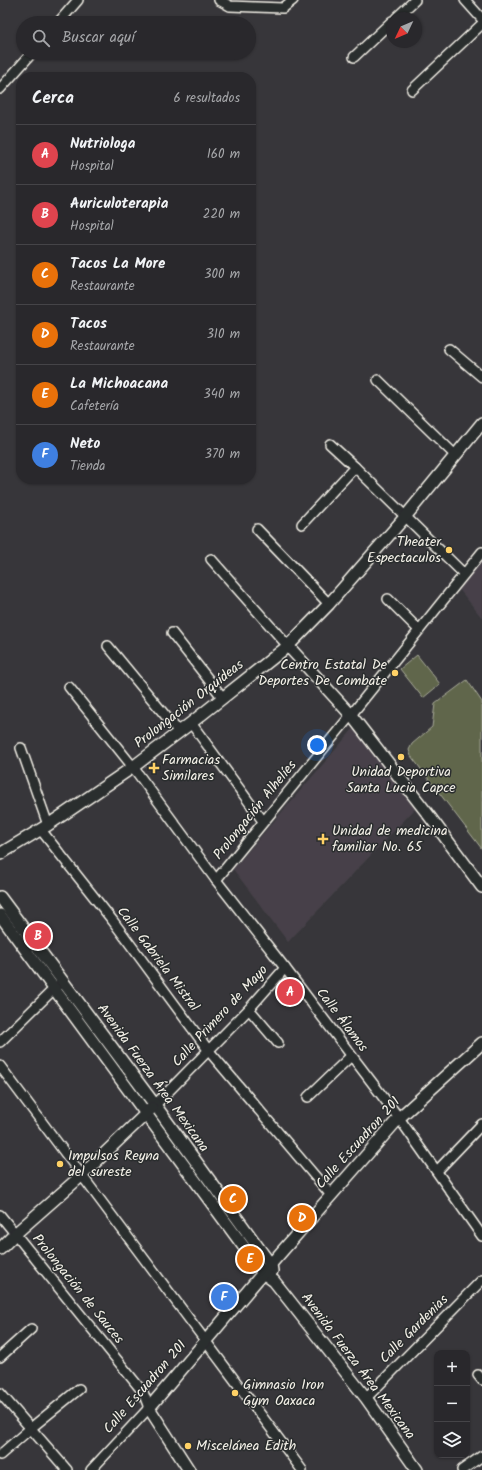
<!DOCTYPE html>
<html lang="es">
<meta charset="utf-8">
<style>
:root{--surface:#29282c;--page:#313034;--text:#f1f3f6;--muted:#a5a6a9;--line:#454448;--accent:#ffd166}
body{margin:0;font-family:Kalam,sans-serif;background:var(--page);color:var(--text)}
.controls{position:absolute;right:12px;bottom:12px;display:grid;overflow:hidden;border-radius:8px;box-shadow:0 1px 3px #0004}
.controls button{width:36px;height:36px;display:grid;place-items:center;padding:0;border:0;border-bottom:1px solid var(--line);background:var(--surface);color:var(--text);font:20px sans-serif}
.compass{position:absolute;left:386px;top:12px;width:36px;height:36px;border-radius:50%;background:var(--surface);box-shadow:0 1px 3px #0004;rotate:226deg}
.you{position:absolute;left:317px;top:745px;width:14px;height:14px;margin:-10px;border:3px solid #fff;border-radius:50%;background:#1a73e8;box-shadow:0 0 0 6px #1a73e833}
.badge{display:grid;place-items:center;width:26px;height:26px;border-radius:50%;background:var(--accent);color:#fff;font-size:13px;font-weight:700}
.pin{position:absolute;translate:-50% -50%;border:2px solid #fff;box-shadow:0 1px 4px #0006}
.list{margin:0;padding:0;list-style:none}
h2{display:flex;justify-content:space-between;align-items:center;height:52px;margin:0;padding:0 16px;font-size:17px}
h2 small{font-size:13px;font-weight:400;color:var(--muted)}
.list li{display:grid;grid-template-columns:26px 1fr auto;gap:12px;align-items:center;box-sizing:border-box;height:60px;padding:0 16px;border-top:1px solid var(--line)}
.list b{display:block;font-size:15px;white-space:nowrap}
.list p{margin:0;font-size:13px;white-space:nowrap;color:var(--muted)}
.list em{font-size:13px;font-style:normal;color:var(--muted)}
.icon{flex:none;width:22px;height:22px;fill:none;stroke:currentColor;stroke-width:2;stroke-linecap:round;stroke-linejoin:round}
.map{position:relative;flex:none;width:482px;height:1470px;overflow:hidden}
.search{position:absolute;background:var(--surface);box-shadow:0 1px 3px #0004;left:16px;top:16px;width:240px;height:44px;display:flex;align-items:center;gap:10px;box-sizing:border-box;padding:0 14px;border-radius:22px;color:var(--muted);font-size:15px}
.panel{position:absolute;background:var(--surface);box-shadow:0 1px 3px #0004;left:16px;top:72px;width:240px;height:412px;border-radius:16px}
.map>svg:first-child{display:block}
.built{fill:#464148}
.green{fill:#60664c;stroke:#aaac9a}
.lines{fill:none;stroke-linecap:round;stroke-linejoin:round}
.minor-casing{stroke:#f4f1e8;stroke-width:12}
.tertiary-casing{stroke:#f4f1e8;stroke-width:14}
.minor{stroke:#2a2d2e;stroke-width:9}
.tertiary{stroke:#2a2d2e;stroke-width:11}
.poi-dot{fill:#ffd166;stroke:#2a2d2e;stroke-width:1.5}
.labels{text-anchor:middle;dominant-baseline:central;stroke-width:3;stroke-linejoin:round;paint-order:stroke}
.poi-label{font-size:14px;fill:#f4f1e8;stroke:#2a2d2e;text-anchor:start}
.street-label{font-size:14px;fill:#f4f1e8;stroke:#2a2d2e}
</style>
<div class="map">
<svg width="482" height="1470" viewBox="0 0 482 1470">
<rect width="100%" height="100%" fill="#37363a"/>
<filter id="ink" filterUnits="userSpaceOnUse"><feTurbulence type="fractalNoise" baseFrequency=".025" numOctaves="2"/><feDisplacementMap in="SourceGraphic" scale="8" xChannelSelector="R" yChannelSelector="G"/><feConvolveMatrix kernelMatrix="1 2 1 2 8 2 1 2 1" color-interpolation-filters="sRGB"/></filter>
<g filter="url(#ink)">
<!-- built -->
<g class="built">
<polygon points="482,558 482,618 458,588"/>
<polygon points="354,728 415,809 288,942 233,869"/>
</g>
<!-- green -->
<g class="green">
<polygon points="417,655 440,684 423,698 400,669"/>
<polygon points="467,680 482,702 482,849 411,756 409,750 412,744 432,727 435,704"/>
</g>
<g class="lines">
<defs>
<g id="minor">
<polyline points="219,0 230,6 283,8 293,0"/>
<polyline points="465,0 482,19"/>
<polyline points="396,18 415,0"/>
<polyline points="58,23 78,0"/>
<polyline points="354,57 392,21"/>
<polyline points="0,89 32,53"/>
<polyline points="412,90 482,24"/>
<polyline points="449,349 482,377"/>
<polyline points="378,380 455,455"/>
<polyline points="330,444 355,467"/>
<polyline points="302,524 355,467 464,574"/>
<polyline points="257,529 329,604"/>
<polyline points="211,559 288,646"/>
<polyline points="388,599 419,630"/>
<polyline points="172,633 223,698"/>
<polyline points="108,646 179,732"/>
<polyline points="69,687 133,767 216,880 285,968 399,1118 482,1236"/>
<polyline points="191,723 263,821"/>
<polyline points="21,748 48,825"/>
<polyline points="41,830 113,921 209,1051 331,1195"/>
<polyline points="216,880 351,715 482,552"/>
<polyline points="249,1009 278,1043"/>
<polyline points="0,1042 59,984"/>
<path d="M0 1066C100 1201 202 1335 302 1470"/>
<polyline points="308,1097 351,1056"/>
<polyline points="155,1105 249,1009 285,968"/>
<polyline points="437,1171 482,1124"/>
<polyline points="0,1215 143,1392 149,1408 91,1470"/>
<polyline points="0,1357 31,1329"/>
<polyline points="478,1375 482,1380"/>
<polyline points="0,1393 67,1470"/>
<polyline points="366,1398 482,1280"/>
<polyline points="0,1455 31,1428 79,1389"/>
<polyline points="462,1470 482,1456"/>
</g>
<g id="tertiary">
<polyline points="288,646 351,715 427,813 482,887"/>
<polyline points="0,854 48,825 133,767 191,723 288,646 329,604 405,517 482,423"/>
<polyline points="0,897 155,1105 271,1265 272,1271"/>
<polyline points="0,915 263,1273 274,1281 366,1398 417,1470"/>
<polyline points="0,1249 15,1234 81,1176 152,1108"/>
<polyline points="189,1470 149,1408 263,1273 399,1118 482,1043"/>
</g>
</defs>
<!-- minor casing -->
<use href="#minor" class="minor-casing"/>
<!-- tertiary casing -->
<use href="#tertiary" class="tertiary-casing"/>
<!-- minor -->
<use href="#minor" class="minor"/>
<!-- tertiary -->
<use href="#tertiary" class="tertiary"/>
</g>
</g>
<!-- markers -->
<g class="poi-dot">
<circle cx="449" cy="550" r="4"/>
<circle cx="395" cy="673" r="4"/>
<circle cx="401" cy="757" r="4"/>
<path d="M152 762h4v4h4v4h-4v4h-4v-4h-4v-4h4z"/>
<path d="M321 833h4v4h4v4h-4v4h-4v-4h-4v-4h4z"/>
<circle cx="60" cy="1164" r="4"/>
<circle cx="235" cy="1393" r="4"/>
<circle cx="188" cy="1446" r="4"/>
</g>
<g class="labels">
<!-- poi labels -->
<g class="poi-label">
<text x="441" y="542" text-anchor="end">Theater<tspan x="441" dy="16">Espectaculos</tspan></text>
<text x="387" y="665" text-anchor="end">Centro Estatal De<tspan x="387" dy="16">Deportes De Combate</tspan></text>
<text x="162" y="760">Farmacias<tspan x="162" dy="16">Similares</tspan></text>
<text x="401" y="772" text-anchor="middle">Unidad Deportiva<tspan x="401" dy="16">Santa Lucia Capce</tspan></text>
<text x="332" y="831">Unidad de medicina<tspan x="332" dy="16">familiar No. 65</tspan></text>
<text x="68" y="1156">Impulsos Reyna<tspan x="68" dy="16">del sureste</tspan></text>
<text x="243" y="1385">Gimnasio Iron<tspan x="243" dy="16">Gym Oaxaca</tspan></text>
<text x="196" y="1446">Miscelánea Edith</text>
</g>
<!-- street labels -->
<g class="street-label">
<text transform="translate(189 704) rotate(-38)">Prolongación Orquídeas</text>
<text transform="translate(255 810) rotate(-51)">Prolongación Alhelíes</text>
<text transform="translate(158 959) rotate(53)">Calle Gabriela Mistral</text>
<text transform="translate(220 1016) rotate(-47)">Calle Primero de Mayo</text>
<text transform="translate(342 1020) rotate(53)">Calle Álamos</text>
<text transform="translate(153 1078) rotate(54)">Avenida Fuerza Área Mexicana</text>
<text transform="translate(358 1143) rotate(-48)">Calle Escuadron 201</text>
<text transform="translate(78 1289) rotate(51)">Prolongación de Sauces</text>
<text transform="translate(414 1329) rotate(-45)">Calle Gardenias</text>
<text transform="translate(358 1366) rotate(53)">Avenida Fuerza Área Mexicana</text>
<text transform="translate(145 1387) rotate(-49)">Calle Escuadron 201</text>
</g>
</g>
</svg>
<div class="controls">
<button>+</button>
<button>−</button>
<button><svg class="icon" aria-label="layers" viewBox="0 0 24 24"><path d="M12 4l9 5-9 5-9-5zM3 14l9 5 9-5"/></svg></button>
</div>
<svg class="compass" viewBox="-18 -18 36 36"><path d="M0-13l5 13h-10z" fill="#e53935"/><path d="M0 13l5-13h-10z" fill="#a5a6a9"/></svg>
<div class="you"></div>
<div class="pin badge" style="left:290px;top:992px;background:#e0444e">A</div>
<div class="pin badge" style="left:38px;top:936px;background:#e0444e">B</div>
<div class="pin badge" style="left:233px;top:1199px;background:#e8710a">C</div>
<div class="pin badge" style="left:302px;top:1218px;background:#e8710a">D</div>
<div class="pin badge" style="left:250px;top:1259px;background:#e8710a">E</div>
<div class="pin badge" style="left:224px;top:1297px;background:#3f7fe0">F</div>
<div class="search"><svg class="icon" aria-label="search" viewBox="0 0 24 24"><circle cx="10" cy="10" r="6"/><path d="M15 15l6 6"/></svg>Buscar aquí</div>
<section class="panel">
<h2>Cerca<small>6 resultados</small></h2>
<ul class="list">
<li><span class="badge" style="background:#e0444e">A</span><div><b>Nutriologa</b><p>Hospital</p></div><em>160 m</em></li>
<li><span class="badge" style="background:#e0444e">B</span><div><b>Auriculoterapia</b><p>Hospital</p></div><em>220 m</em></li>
<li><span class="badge" style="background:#e8710a">C</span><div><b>Tacos La More</b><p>Restaurante</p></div><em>300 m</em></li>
<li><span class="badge" style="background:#e8710a">D</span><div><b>Tacos</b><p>Restaurante</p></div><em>310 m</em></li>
<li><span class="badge" style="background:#e8710a">E</span><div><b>La Michoacana</b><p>Cafetería</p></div><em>340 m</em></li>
<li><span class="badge" style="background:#3f7fe0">F</span><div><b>Neto</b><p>Tienda</p></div><em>370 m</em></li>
</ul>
</section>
</div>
